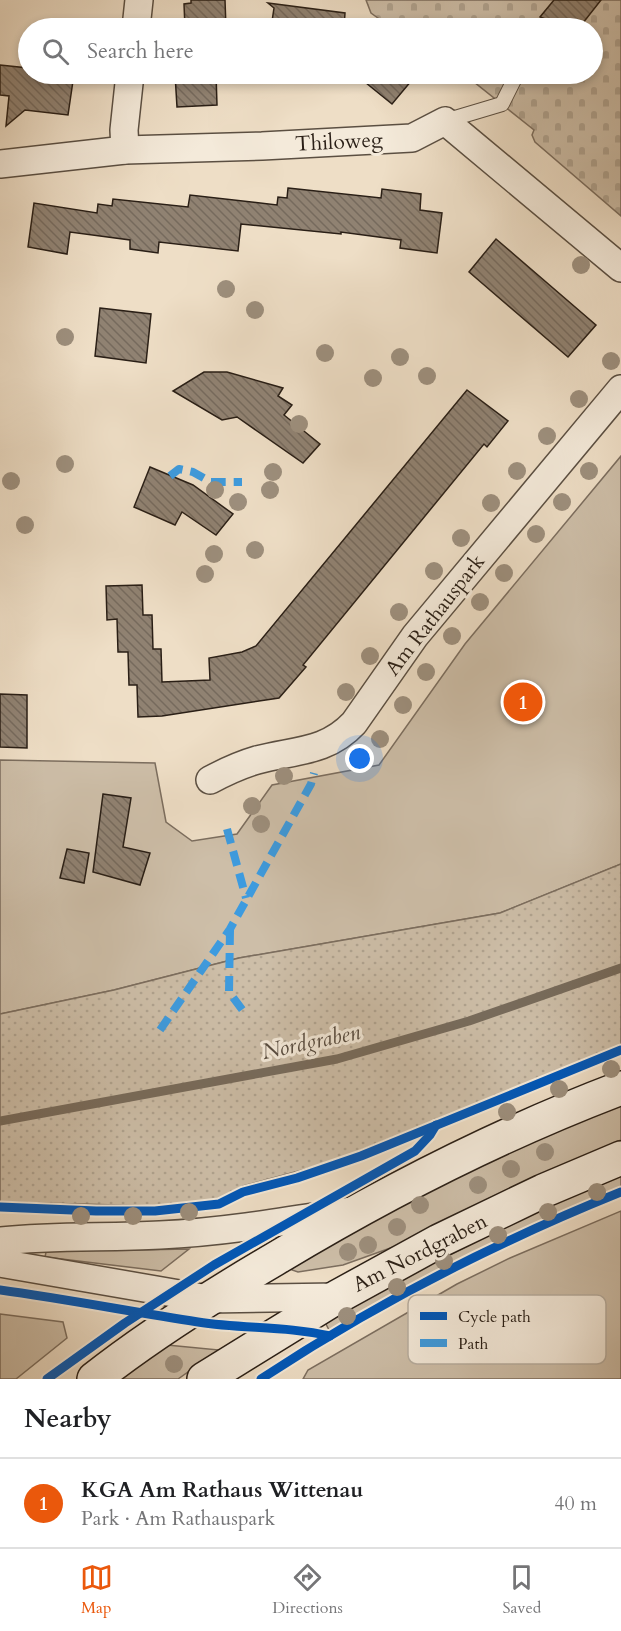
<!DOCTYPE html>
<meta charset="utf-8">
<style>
:root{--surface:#fff;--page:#f6f6f6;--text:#202124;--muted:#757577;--line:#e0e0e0;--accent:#ea580c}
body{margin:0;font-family:Cardo,serif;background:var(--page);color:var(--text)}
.you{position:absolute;left:360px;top:759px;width:21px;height:21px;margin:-15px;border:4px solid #fff;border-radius:50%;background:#1a73e8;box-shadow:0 0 0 9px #1a73e833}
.badge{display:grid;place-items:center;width:39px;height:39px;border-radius:50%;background:var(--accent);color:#fff;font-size:20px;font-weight:700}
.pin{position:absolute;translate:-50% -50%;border:3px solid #fff;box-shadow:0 2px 6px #0006}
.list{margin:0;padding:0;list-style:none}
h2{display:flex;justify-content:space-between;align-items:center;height:78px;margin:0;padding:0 24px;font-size:26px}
h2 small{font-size:20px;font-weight:400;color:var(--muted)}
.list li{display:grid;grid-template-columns:39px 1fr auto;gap:18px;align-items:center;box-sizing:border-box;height:90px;padding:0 24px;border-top:2px solid var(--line)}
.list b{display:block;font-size:22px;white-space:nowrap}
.list p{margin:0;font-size:20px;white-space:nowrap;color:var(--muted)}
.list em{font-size:20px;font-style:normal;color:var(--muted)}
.icon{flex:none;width:33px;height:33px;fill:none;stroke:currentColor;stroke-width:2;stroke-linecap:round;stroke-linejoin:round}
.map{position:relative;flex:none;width:621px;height:1379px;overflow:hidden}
.search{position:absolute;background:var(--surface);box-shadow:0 3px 9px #0003;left:18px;right:18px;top:18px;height:66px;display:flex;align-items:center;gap:15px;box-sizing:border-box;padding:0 21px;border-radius:33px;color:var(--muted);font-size:22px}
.sheet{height:168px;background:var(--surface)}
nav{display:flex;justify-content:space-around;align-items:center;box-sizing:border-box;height:84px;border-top:2px solid var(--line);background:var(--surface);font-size:16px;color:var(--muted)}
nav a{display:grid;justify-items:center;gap:3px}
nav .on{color:var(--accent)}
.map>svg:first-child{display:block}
.green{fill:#cdbea8;stroke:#7c6e5f;stroke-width:1.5}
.cemetery{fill:url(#cemetery-stones);stroke:#7c6e5f;stroke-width:1.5}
.park{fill:url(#park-dots);stroke:#7c6e5f;stroke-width:1.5}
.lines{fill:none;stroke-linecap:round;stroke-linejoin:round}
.stream{stroke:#776b5c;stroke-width:9}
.building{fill:url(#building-back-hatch);stroke:#2a1f16;stroke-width:1.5}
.lane-casing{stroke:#5b4f42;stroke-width:16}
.street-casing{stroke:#5b4f42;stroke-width:30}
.secondary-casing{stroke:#2a1f16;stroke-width:36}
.lane{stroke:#f4eada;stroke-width:14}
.street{stroke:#f4eada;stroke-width:27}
.secondary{stroke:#f4eada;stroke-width:33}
.quiet{stroke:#3d9bdf;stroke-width:8;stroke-dasharray:15 8;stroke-linecap:butt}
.cycleway-casing{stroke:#f4eada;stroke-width:13}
.cycleway{stroke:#0057b8;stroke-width:9}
.tree{fill:#9d8f7d}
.labels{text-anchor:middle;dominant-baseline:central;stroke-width:6;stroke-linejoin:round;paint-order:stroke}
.street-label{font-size:21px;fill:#2a1f16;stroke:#f4eada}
.water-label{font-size:22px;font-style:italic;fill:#574b3f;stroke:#f4eada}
.key{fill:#f4eada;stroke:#b7ad9f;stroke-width:1.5}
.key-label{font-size:16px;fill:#2a1f16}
</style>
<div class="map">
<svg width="621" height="1379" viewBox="0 0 621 1379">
<defs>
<pattern id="cemetery-stones" width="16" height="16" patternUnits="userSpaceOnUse" patternTransform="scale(1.5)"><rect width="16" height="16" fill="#cdbea8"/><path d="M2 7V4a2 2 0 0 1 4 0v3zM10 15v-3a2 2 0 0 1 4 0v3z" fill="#b0a390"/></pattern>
<pattern id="park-dots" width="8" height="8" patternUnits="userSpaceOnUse" patternTransform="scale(1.5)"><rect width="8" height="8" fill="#cdbea8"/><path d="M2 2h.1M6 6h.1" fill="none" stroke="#b0a390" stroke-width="1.8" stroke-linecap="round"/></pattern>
<pattern id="building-back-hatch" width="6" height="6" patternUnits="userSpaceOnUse" patternTransform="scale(1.5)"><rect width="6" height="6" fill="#908272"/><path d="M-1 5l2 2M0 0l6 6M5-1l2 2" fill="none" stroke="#766a5d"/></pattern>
</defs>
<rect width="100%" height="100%" fill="#eedec6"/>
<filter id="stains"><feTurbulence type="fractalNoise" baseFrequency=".00333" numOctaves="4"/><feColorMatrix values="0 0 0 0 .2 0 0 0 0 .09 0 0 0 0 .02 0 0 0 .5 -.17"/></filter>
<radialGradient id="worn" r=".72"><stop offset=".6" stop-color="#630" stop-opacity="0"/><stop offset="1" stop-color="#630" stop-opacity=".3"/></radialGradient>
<!-- green -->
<g class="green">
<polygon points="621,456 621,864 500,913 239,958 114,990 0,1014 0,760 155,763 166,822 192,841 237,834 272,785 379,765 465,644"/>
<path d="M621 1104V1140L508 1189 396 1246 343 1265 298 1272 292 1270 291 1266C395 1202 509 1152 621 1104Z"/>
<path d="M621 1175V1187L474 1254 330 1332 325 1322C421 1267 519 1218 621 1175Z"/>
<polygon points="621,1211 621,1379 303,1379 308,1370 457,1284 510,1258"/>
<polygon points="47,1247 136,1250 189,1249 161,1271 45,1257"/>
<polygon points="0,1314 63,1322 67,1338 16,1379 0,1379"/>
<polygon points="167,1345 219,1350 178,1379 118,1379"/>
</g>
<!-- cemetery -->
<polygon class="cemetery" points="366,0 621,0 621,216 535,142 532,135 534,130 464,74 592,74 592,28 392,28 371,13"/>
<!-- park -->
<polygon class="park" points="621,864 621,1045 332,1162 243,1186 219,1199 157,1206 0,1202 0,1014 114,990 239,958 500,913"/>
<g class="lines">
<!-- stream -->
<polyline class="stream" points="0,1121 337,1059 469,1021 621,968"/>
</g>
<!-- building -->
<g class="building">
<polygon points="191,0 225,0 226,28 185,28 184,4 191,3"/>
<polygon points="554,0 601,0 579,28 556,28 548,20 540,17"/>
<polygon points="268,3 345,13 344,28 271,28 274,8"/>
<polygon points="0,65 28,68 28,74 74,74 68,115 25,110 6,126 9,96 0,95"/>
<polygon points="175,74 216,74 217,105 177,107"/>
<polygon points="355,74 417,74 392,104"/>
<polygon points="288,188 381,198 382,189 421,194 420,210 442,213 437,253 400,248 401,240 341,232 341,234 241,224 238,251 159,242 158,253 130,249 130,240 70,232 67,254 28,247 34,203 97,213 98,204 112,206 113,199 188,207 190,195 277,205 278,197 287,198"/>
<polygon points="496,239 596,325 568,357 469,272"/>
<polygon points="100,308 151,314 146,363 95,356"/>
<polygon points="204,372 227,372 283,388 278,396 292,405 284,415 320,444 303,463 237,417 222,420 173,391"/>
<polygon points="467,390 508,421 487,447 484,444 303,665 306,667 279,698 162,716 138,717 137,685 129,685 128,652 118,652 117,619 107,620 106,586 142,585 143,615 152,615 153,649 161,649 162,682 210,680 209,658 242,652 256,646"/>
<polygon points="150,467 193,485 233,514 216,535 182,512 175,525 134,507"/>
<polygon points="0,694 27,695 27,748 0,747"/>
<polygon points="103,794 131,798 123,847 150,853 140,885 93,872"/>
<polygon points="67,849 89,853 84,883 60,878"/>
</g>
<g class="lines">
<defs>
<g id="lane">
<polyline points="541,28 542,27"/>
<polyline points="445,121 502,104 517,74"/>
</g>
<g id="street">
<polyline points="136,28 139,0"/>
<polyline points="125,150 124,130 130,74"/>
<polyline points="0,164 125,150 262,146 412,138 445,121 621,268"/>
<path d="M210 780C225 772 240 765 257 760 294 750 326 753 354 723L415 636 621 389"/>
<path d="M0 1241C55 1235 106 1238 160 1235 224 1232 288 1221 351 1211"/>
<polyline points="0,1263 208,1299 337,1297"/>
</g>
<g id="secondary">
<path d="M94 1379C151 1334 212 1296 275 1259 386 1192 500 1134 621 1088"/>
<polyline points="204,1379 337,1297 439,1241 543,1191 621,1158"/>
</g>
</defs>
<!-- lane casing -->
<use href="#lane" class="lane-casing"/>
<!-- street casing -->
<use href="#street" class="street-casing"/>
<!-- secondary casing -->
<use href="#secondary" class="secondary-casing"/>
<!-- lane -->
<use href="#lane" class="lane"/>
<!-- street -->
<use href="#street" class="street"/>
<!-- secondary -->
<use href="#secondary" class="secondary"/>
<!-- quiet -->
<g class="quiet">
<polyline points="170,476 179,469 193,472 211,482 242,482"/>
<polyline points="227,829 246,898"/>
<polyline points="230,930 229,992 244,1012"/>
<polyline points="160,1030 230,929 311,784 314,773"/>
</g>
<defs>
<g id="cycleway">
<polyline points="0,1207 96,1211 155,1211 219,1204 243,1192 297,1178 361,1156 621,1050"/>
<path d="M0 1290C66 1299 132 1312 198 1322 242 1329 287 1326 330 1336"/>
<polyline points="47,1379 125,1323 214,1265 415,1151 430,1135 436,1125"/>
<path d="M261 1379C373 1305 497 1242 621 1192"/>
</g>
</defs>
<!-- cycleway casing -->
<use href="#cycleway" class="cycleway-casing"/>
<!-- cycleway -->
<use href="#cycleway" class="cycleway"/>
</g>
<!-- trees -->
<g class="tree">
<circle cx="581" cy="265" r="9"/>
<circle cx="226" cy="289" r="9"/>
<circle cx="255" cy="310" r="9"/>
<circle cx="65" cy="337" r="9"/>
<circle cx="325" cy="353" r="9"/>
<circle cx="400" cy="357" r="9"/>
<circle cx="611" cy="361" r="9"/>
<circle cx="427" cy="376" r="9"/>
<circle cx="373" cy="378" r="9"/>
<circle cx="579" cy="399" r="9"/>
<circle cx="299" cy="424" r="9"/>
<circle cx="547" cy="436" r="9"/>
<circle cx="65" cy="464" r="9"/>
<circle cx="517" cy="471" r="9"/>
<circle cx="589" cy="471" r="9"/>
<circle cx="273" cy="472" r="9"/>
<circle cx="11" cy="481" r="9"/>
<circle cx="215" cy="490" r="9"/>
<circle cx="270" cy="490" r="9"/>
<circle cx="238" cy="502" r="9"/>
<circle cx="562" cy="502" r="9"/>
<circle cx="491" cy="503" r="9"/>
<circle cx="25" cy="525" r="9"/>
<circle cx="536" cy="534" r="9"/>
<circle cx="461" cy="538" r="9"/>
<circle cx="255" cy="550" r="9"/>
<circle cx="214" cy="554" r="9"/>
<circle cx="434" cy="571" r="9"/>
<circle cx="504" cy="573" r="9"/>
<circle cx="205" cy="574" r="9"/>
<circle cx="480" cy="602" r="9"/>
<circle cx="399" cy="612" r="9"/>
<circle cx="452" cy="636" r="9"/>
<circle cx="370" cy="656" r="9"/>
<circle cx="426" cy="672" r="9"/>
<circle cx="346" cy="692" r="9"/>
<circle cx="403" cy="705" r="9"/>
<circle cx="380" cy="739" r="9"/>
<circle cx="284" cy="776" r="9"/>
<circle cx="252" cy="806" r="9"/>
<circle cx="261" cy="824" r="9"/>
<circle cx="611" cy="1069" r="9"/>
<circle cx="559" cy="1089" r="9"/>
<circle cx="507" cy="1112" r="9"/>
<circle cx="545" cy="1152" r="9"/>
<circle cx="511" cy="1169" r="9"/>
<circle cx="478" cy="1185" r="9"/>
<circle cx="597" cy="1192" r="9"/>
<circle cx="420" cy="1205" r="9"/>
<circle cx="189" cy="1212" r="9"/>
<circle cx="548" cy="1212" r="9"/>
<circle cx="81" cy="1216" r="9"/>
<circle cx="133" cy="1216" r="9"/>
<circle cx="397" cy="1227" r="9"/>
<circle cx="498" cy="1235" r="9"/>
<circle cx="368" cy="1245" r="9"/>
<circle cx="348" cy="1252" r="9"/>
<circle cx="444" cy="1261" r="9"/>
<circle cx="397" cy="1287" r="9"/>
<circle cx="347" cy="1316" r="9"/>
<circle cx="174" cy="1364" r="9"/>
</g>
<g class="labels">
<!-- street labels -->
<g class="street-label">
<text transform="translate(339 142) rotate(-3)">Thiloweg</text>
<text transform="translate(435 615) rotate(-52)">Am Rathauspark</text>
<text transform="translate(420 1253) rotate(-27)">Am Nordgraben</text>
</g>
<!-- water labels -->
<g class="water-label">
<text transform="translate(311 1042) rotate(-12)">Nordgraben</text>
</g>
</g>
<!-- legend -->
<rect x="408" y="1295" width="198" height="69" rx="9" class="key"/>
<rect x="420" y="1312" width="27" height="8" fill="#0057b8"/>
<rect x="420" y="1339" width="27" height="8" fill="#3d9bdf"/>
<g class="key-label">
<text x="458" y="1322">Cycle path</text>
<text x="458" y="1349">Path</text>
</g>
<rect width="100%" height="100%" filter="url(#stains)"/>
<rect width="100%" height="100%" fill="url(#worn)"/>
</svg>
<div class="you"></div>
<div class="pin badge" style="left:523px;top:702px">1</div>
<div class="search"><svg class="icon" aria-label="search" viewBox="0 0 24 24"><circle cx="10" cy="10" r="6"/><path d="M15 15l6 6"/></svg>Search here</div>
</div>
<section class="sheet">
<h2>Nearby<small></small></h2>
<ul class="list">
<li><span class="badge">1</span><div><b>KGA Am Rathaus Wittenau</b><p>Park · Am Rathauspark</p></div><em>40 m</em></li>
</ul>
</section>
<nav>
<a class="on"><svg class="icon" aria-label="map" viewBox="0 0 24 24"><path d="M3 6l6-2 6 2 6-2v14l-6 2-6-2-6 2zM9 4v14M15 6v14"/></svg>Map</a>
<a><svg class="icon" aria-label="directions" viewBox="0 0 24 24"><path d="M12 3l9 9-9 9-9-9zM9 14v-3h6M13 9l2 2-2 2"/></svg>Directions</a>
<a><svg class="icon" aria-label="saved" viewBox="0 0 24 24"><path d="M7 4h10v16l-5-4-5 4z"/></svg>Saved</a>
</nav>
